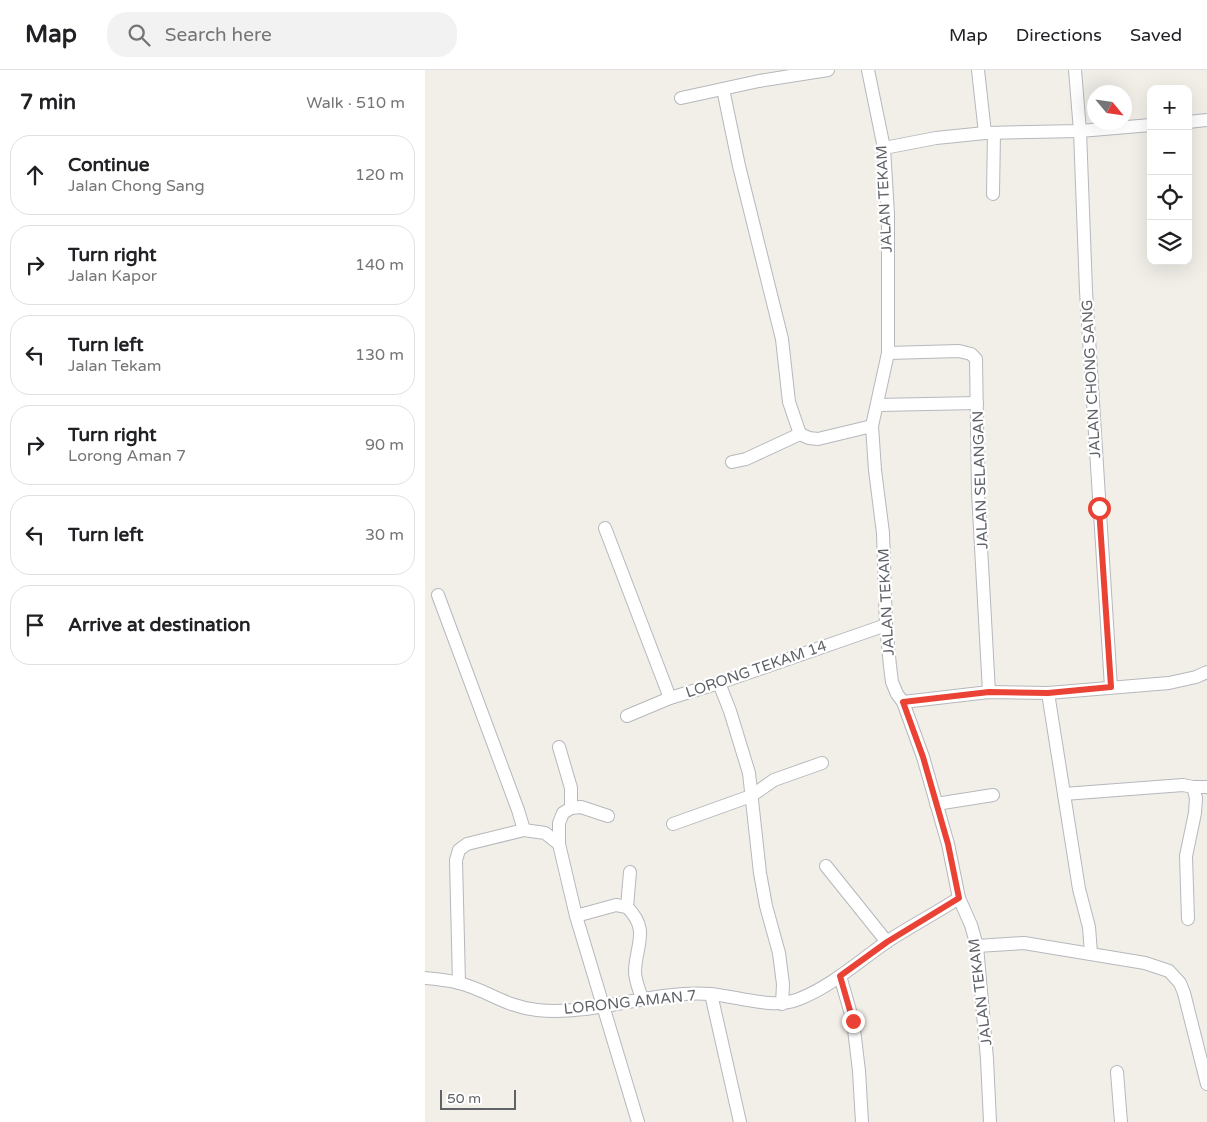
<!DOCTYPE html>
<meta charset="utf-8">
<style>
:root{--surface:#fff;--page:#f2f2f2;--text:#202124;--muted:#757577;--line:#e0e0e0}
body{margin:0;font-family:"Varela Round",sans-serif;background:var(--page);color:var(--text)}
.controls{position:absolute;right:15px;top:15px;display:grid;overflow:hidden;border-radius:10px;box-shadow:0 5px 20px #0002}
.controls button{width:45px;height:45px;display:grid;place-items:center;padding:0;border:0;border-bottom:1px solid var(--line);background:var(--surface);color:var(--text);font:25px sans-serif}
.compass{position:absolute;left:662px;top:15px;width:45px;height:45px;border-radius:50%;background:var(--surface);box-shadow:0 5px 20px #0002;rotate:119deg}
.scale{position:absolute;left:15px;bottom:12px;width:76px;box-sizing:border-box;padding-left:5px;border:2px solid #5f6368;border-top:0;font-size:14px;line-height:18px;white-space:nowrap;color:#5f6368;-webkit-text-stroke:4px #fff;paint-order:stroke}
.stop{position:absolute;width:15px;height:15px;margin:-11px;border:4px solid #ea4335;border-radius:50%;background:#fff}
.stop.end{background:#ea4335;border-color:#fff;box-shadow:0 1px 5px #0008}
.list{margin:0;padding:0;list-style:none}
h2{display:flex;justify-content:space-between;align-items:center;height:65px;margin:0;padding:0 20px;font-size:21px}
h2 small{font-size:16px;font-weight:400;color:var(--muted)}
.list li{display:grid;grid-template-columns:32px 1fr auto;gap:15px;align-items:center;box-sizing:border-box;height:80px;margin:0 10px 10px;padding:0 10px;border:1px solid var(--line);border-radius:20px}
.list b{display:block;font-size:19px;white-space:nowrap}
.list p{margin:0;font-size:16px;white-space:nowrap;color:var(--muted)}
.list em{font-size:16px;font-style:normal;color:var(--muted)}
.icon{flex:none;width:28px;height:28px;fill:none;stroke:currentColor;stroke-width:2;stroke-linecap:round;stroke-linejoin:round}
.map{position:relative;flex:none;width:782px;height:1052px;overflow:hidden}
header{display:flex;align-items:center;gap:30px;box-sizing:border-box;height:70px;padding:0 25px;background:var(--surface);border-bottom:1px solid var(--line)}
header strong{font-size:24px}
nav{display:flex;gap:28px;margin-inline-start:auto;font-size:18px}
.search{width:350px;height:45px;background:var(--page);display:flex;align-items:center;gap:12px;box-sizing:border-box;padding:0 18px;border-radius:20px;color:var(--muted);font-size:19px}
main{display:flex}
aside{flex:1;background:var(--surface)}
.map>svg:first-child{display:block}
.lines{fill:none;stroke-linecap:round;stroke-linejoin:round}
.street-casing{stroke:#b5b8bc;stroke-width:14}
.street{stroke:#fff;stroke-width:12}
.route{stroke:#ea4335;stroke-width:6}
.labels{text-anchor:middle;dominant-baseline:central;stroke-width:4.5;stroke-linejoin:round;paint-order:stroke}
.street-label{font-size:15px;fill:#5f6368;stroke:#fff}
</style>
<header>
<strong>Map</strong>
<div class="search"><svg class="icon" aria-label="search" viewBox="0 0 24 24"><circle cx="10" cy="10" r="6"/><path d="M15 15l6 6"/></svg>Search here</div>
<nav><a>Map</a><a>Directions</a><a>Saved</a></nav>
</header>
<main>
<aside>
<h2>7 min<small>Walk · 510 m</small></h2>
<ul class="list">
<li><svg class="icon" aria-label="ahead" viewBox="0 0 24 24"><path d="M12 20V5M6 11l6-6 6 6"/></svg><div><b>Continue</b><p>Jalan Chong Sang</p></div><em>120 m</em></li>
<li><svg class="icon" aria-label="right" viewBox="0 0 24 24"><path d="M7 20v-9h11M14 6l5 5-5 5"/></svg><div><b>Turn right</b><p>Jalan Kapor</p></div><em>140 m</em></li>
<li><svg class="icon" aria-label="left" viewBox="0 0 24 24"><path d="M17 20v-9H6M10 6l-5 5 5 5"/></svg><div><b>Turn left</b><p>Jalan Tekam</p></div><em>130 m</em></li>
<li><svg class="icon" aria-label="right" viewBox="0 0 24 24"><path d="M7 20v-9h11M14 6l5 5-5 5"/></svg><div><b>Turn right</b><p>Lorong Aman 7</p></div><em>90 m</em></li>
<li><svg class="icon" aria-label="left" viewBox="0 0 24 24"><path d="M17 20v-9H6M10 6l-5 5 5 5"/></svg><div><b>Turn left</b></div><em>30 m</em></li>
<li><svg class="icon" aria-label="arrive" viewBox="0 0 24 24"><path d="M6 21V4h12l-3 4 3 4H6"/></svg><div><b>Arrive at destination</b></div></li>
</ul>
</aside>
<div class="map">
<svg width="782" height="1052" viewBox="0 0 782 1052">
<rect width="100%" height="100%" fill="#f1efe8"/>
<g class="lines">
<defs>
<g id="street">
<polyline points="443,0 459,78 463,144 463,283 447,356 450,400 458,463 461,555 465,596 467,612 472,624 478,632 498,687 523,774 534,828 546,855 552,876 562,989 565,1052"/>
<polyline points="553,0 560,63"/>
<polyline points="650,0 655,61 661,221 686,617"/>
<polyline points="298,19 314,96 357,269 364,332 375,364"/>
<polyline points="256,28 334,11 403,0"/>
<polyline points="763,52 782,50"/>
<polyline points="459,78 511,68 560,63 655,61 726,55"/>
<polyline points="568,124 569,63"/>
<polyline points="463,283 534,281 546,284 551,289 553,422 564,622"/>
<polyline points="453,335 552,333"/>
<polyline points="307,392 321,389 375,364 384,368 393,369 447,356"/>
<polyline points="180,458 245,628"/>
<polyline points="13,525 93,740 99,760"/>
<polyline points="294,613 305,641 324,703 335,803 341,836 354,883 358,914 357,934"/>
<polyline points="623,623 654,819 664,857 666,883"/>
<polyline points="478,632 564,622 623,623 744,613 771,607 782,602"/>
<polyline points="202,646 245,628 294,613 461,555"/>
<polyline points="134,677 146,718 146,738 138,743 134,753 134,774 151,846 213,1052"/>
<polyline points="768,717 782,717"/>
<polyline points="639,724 758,715 768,717 771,728 770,743 761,786 763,849"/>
<polyline points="511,734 568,725"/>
<polyline points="146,738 156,737 183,746"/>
<polyline points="248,754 326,726 349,710 397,693"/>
<polyline points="401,796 462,872"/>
<path d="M205 802 202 837C225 860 211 874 210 901 210 911 214 919 217 928"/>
<polyline points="151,846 191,835 202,837"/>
<polyline points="552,876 599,873 720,893 744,901 755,913 759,923 782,1014"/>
<polyline points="415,906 428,951 434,1001 437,1052"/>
<path d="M0 908C11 909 23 910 34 913 62 920 81 937 112 940 171 946 226 920 285 924 312 926 348 940 374 929 407 916 434 891 463 871 486 856 511 843 534 828"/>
<polyline points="34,913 31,790 34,780 42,774 99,760 120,763 134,774"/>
<polyline points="286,924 315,1052"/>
<polyline points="692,1002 696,1052"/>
</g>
</defs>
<!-- street casing -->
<use href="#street" class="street-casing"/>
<!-- street -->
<use href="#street" class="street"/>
</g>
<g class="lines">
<!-- route -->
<polyline class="route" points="428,951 415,906 462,872 534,828 523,774 498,687 478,632 564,622 623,623 686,617 674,438"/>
</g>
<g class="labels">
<!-- street labels -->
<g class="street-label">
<text transform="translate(459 129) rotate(-93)">JALAN TEKAM</text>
<text transform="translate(666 309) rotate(-93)">JALAN CHONG SANG</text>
<text transform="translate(555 410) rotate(-92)">JALAN SELANGAN</text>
<text transform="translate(461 532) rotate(-93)">JALAN TEKAM</text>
<text transform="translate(331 599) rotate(-19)">LORONG TEKAM 14</text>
<text transform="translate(555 922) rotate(-97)">JALAN TEKAM</text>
<text transform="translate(205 932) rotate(-6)">LORONG AMAN 7</text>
</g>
</g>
</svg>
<div class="controls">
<button>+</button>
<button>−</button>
<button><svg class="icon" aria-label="locate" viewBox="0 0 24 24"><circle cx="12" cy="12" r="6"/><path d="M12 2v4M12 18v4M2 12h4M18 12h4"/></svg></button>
<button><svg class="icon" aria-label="layers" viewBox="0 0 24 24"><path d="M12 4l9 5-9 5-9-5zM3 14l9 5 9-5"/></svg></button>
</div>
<svg class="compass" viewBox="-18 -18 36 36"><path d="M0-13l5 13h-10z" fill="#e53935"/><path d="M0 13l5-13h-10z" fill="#757577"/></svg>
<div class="scale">50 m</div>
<div class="stop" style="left:674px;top:438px"></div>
<div class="stop end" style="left:428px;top:951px"></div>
</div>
</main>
